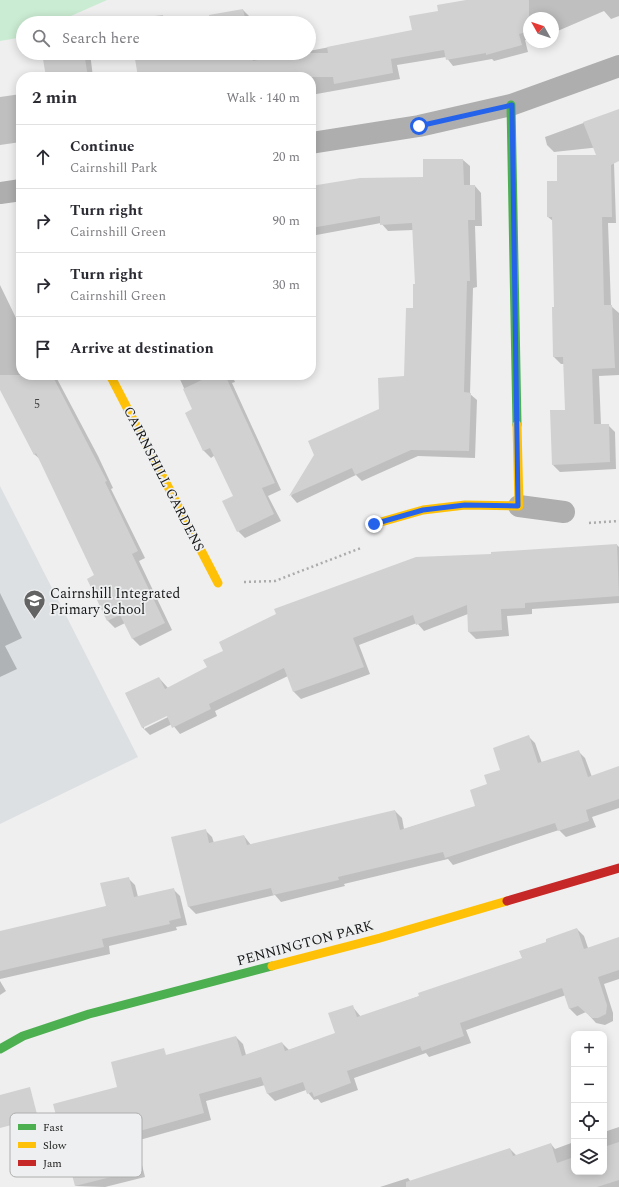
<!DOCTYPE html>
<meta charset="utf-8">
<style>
:root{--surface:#fff;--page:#f7f7f7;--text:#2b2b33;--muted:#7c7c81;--line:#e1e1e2}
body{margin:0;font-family:Spectral,serif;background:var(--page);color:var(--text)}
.controls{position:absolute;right:12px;bottom:12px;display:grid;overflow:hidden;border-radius:8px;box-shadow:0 2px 10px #0003}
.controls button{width:36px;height:36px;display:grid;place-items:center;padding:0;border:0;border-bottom:1px solid var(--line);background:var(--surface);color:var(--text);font:20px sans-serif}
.compass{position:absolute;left:523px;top:12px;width:36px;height:36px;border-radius:50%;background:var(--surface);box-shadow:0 2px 10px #0003;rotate:310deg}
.stop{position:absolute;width:12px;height:12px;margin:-9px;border:3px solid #2563eb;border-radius:50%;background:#fff}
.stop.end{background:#2563eb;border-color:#fff;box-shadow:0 1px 4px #0008}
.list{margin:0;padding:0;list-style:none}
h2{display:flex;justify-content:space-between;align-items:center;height:52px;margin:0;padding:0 16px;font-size:17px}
h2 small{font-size:13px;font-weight:400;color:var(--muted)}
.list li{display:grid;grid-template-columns:26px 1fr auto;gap:12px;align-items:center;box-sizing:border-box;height:64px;padding:0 16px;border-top:1px solid var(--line)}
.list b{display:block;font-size:15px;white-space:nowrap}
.list p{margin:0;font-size:13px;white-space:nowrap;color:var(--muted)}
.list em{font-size:13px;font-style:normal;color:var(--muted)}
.icon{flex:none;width:22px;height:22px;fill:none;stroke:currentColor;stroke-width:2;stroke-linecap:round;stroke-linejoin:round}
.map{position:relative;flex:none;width:619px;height:1187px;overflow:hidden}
.search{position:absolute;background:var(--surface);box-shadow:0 2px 10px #0003;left:16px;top:16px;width:300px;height:44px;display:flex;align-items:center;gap:10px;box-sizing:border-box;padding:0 14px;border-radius:22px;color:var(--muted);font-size:15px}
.panel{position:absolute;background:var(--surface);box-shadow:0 2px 10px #0003;left:16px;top:72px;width:300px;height:308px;border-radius:16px}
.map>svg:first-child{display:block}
.built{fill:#dde0e3}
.green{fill:#caecd2}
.shadow{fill:#0003;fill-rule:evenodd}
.building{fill:#d1d1d1}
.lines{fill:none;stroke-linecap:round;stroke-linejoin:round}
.path{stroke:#ababab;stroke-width:2.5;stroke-dasharray:2 3;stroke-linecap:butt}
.street{stroke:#aeaeae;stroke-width:22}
.fast{stroke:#4caf50;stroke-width:9}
.slow{stroke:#ffc107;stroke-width:9}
.jam{stroke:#c62828;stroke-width:9}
.route{stroke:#2563eb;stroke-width:5}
.labels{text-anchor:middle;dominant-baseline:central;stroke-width:3.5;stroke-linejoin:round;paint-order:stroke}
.number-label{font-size:12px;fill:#464646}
.street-label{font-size:14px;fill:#171717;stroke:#eeeff0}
.poi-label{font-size:14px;fill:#171717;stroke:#eeeff0;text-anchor:start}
.key{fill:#eeeff0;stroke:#aeaeaf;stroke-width:1}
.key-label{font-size:11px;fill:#171717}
</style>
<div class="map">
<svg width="619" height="1187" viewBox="0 0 619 1187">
<rect width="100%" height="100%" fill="#efefef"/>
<!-- built -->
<polygon class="built" points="0,486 138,757 0,824"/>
<!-- green -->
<polygon class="green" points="0,0 107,0 55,23 23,23 23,37 0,41"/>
<!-- shadow -->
<g class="shadow">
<polygon points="489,0 619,0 619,16 611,19 604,11 553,33 553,18 529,18 529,39 525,40 528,52 494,61 492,59 453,66 446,57 397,65 400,79 311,95 311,77 131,77 139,76 135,53 257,53 258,61 309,53 309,51 413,31 439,12"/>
<polygon points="243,10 250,17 251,23 212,23"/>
<polygon points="162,16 169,23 131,23"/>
<polygon points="43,53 90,53 93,77 47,77"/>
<polygon points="21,94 21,142 0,145 0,97"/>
<polygon points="619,110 619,145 554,152 547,145 545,137"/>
<polygon points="424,160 463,160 470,166 470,186 475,186 481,193 482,226 475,226 477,287 473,288 470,394 477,400 475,458 418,456 362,481 356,475 297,503 291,496 315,455 380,410 405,377 416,284 413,230 388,231 381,223 311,236 311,187 424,178"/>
<polygon points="614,163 616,223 608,223 611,306 619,313 619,375 599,376 601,425 608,425 615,432 616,469 560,472 553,465 566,411 565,364 561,364 554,357 555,308 553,221 548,217 558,182"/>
<polygon points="0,285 16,318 19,316 21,318 21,375 55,375 98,456 113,488 111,489 145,558 139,561 172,630 140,646 133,639 125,623 115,628 108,621 88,580 96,576 41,460 34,454 0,387"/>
<polygon points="178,375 232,375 235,382 232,383 281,490 268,496 281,521 245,538 238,531 235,496 215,455 211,458 203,450 194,410"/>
<path d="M617 545 619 547V603L532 609V614L507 616 509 636 476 639 469 632 468 614 424 631 417 623 359 645 370 674 301 699 294 692 288 676 215 711 217 716 180 734 172 724 150 735 143 728 126 694 159 678 168 688 492 555ZM171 713 172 715 144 729V726Z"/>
<polygon points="0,593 22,638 5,646 17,669 0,677"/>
<polygon points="528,736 535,743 542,763 578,751 585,758 592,777 619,772 619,808 592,817 596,827 566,837 559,830 453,865 448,859 344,884 345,886 281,902 275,895 196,914 189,907 205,830 212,837 214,843 244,836 251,845 395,811 402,818 404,829 476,807 489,785"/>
<polygon points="128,878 135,885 138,897 173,889 180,896 187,925 176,927 177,930 109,946 110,954 0,979 0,932 107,907"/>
<polygon points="577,929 584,936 588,948 619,942 619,979 604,984 613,1013 613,1021 605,1025 596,1023 586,1012 577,1016 570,1009 566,995 466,1030 471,1043 429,1057 426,1053 354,1078 358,1090 321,1103 318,1099 314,1100 306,1090 275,1101 268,1094 265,1085 206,1101 211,1120 136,1141 145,1177 105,1187 76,1186 54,1105 213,1062 236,1037 243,1044 246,1055 282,1043 289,1050 336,1034 352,1006 361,1017 523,959 548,942"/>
<polygon points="0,981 6,991 0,995"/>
<polygon points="619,1127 619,1187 380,1187 408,1178 411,1182 510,1149 517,1156 551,1144 555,1149 574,1142 574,1172 604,1172 604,1132"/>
</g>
<!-- building -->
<g class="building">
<polygon points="466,0 529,0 529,31 519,34 522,45 486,55 486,53 446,60 444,50 391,59 393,73 334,84 333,77 138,77 134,53 252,53 253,61 297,53 328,53 327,47 412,30 409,16 438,11 437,5"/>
<polygon points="243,9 246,23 211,23 209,15"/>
<polygon points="163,15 164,23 130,23 129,19"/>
<polygon points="42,53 84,53 88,77 46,77"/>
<polygon points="619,109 619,161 611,165 612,217 602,217 604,305 612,305 615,368 592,369 594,424 609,424 610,462 552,465 550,410 565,410 563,357 553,357 552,307 554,307 552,217 547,217 547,181 557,181 557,155 596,155 583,122"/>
<polygon points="423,159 463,159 464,185 475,185 475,220 468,220 470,281 467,281 464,392 471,393 469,451 411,450 355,475 352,468 289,496 314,455 308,441 379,409 378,378 404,376 406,308 413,308 413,284 415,284 412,223 380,225 380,216 311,228 311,186 360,178 423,177"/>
<polygon points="0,375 52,375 107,481 105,482 138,551 132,554 165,623 132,639 120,615 107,621 87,579 94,575 36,453 34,455 0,390"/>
<polygon points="212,375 225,375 275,483 262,488 274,514 237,532 222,501 233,496 210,448 203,451 185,413 192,409 183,389"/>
<polygon points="617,544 619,596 525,603 525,608 501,609 502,630 468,632 467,605 416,625 413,615 353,638 364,667 293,692 284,668 209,704 211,709 172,728 167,716 142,728 125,693 159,677 165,689 207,667 203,660 223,651 219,642 276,614 274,609 416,557 491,554 491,552"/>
<polygon points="529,735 538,763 579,750 588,777 619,766 619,799 586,810 589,821 558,831 555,823 445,858 443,852 338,877 339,880 273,895 271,888 188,907 171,837 206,829 209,843 244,835 247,845 395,810 400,830 475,806 470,790 487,784 484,775 500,770 493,748"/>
<polygon points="129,877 134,897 174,888 181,918 169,921 170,924 102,939 104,947 0,971 0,931 106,906 100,883"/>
<polygon points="577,928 584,949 619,937 619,970 598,977 607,1005 606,1014 598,1018 592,1018 578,1006 569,1009 562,988 460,1023 464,1036 422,1051 420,1046 347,1071 351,1083 314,1097 312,1092 307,1094 303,1082 267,1094 261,1077 199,1094 204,1113 129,1134 139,1170 75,1186 53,1104 117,1087 111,1062 164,1048 166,1055 236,1036 242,1056 282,1042 285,1051 335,1033 328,1013 353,1005 357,1017 419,996 418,993 522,958 519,951 546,942 546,939"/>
<polygon points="30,1087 38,1118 0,1128 0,1095"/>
<polygon points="619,1142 619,1180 597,1187 406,1187 406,1182 510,1148 513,1156 551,1143 557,1163 574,1157 574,1172 604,1172 604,1147"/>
</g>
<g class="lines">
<!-- path -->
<g class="path">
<polyline points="589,523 619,521"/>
<polyline points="244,582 275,581 361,548"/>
</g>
<!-- street -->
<g class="street">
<polyline points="311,143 419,126 511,105 619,66"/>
<polyline points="0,193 21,190"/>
<polyline points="519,506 564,512"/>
</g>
<!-- fast -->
<g class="fast">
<polyline points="511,105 517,425"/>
<polyline points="0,1049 23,1036 89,1014 272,966"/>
</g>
<!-- slow -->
<g class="slow">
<polyline points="110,375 218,583"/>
<polyline points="374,524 423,510 465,505 519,506 517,425"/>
<polyline points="272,966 380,938 507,901"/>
</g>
<!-- jam -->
<polyline class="jam" points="507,901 619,868"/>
</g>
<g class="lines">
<!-- route -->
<polyline class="route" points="374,524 423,510 465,505 518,506 512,105 419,126"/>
</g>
<!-- icons -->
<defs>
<symbol id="school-pin" viewBox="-11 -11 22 30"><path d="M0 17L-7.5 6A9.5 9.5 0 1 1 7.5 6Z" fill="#636363" stroke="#eeeff0"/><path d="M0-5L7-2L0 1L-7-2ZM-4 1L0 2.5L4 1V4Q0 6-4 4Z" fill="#fff"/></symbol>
</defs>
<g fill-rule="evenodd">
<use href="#school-pin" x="22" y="588" width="25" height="34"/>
</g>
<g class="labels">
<!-- number labels -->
<g class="number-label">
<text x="37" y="404">5</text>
</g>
<!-- street labels -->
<g class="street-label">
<text transform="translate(164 479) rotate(63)">CAIRNSHILL GARDENS</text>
<text transform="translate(305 943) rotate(-15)">PENNINGTON PARK</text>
</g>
<!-- poi labels -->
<g class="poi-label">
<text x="50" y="593">Cairnshill Integrated<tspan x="50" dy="16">Primary School</tspan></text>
</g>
</g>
<!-- legend -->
<rect x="10" y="1113" width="132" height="64" rx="6" class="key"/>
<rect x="18" y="1124" width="18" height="6" fill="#4caf50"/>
<rect x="18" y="1142" width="18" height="6" fill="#ffc107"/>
<rect x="18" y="1160" width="18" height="6" fill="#c62828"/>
<g class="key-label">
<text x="43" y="1131">Fast</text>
<text x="43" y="1149">Slow</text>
<text x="43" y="1167">Jam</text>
</g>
</svg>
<div class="controls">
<button>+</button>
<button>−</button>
<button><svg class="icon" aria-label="locate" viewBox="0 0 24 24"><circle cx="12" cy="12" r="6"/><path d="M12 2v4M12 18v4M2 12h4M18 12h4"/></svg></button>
<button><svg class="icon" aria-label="layers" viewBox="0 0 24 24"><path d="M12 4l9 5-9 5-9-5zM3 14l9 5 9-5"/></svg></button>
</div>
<svg class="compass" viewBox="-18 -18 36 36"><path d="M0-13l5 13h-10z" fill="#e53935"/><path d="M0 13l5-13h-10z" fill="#7c7c81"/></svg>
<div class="stop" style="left:419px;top:126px"></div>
<div class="stop end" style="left:374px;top:524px"></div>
<div class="search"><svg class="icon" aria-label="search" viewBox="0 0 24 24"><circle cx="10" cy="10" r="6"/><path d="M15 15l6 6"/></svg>Search here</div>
<section class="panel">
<h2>2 min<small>Walk · 140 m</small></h2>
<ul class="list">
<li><svg class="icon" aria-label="ahead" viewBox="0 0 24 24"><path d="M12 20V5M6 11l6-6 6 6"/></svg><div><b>Continue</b><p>Cairnshill Park</p></div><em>20 m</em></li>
<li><svg class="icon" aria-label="right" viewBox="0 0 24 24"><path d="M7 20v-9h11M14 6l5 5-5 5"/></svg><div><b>Turn right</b><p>Cairnshill Green</p></div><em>90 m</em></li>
<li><svg class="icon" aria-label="right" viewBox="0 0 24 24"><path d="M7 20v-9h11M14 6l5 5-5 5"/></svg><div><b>Turn right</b><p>Cairnshill Green</p></div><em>30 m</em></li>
<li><svg class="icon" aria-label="arrive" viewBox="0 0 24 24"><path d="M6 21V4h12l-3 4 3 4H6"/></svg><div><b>Arrive at destination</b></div></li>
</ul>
</section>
</div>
